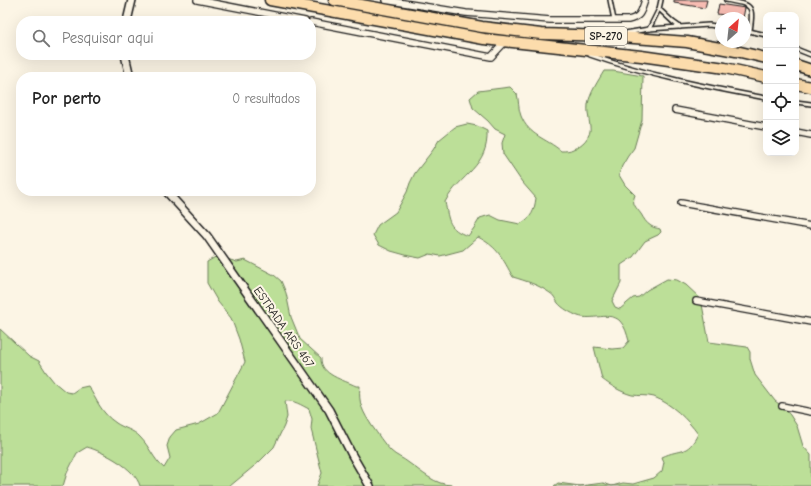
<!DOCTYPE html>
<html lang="pt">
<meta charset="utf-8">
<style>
:root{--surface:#fff;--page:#f6f6f6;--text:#222;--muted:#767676;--line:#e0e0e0}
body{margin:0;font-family:"Comic Neue",sans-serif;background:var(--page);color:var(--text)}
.controls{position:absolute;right:12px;top:12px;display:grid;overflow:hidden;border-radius:8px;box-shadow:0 4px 16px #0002}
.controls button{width:36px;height:36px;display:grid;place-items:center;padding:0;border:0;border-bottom:1px solid var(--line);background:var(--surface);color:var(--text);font:20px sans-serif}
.compass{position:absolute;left:715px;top:12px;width:36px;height:36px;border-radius:50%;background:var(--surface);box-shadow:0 4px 16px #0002;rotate:27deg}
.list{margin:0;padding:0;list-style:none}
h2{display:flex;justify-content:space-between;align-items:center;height:52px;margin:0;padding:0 16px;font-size:17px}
h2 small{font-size:13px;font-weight:400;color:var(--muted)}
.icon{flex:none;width:22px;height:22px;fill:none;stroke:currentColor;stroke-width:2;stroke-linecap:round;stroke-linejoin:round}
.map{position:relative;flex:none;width:811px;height:486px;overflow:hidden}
.search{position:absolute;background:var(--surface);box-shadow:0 4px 16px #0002;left:16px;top:16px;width:300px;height:44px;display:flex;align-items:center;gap:10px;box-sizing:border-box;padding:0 14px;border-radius:16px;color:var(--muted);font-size:15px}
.panel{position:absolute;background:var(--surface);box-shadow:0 4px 16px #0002;left:16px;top:72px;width:300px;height:124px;border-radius:16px}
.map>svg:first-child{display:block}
.green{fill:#bcdf98;stroke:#6c7e5a}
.building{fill:#f7bcb2;stroke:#1c1c1c}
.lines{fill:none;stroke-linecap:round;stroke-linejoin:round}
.service-casing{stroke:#1c1c1c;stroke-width:6}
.minor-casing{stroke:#1c1c1c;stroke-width:8}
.tertiary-casing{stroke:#1c1c1c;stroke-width:10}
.motorway-casing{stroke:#1c1c1c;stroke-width:13}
.service{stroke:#fcf5e5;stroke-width:3}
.minor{stroke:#fcf5e5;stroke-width:5.5}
.tertiary{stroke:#fcf5e5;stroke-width:7}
.motorway{stroke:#fcdcac;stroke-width:10}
.labels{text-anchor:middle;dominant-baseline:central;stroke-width:4;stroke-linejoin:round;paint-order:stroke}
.shield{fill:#fcf5e5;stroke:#5f5d58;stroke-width:1}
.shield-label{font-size:11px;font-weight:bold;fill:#1c1c1c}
.street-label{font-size:12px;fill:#1c1c1c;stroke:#fcf5e5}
</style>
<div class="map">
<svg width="811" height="486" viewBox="0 0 811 486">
<rect width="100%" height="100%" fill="#fcf5e5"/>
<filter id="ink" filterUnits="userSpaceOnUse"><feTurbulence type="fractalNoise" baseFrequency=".025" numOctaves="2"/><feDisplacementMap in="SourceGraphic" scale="8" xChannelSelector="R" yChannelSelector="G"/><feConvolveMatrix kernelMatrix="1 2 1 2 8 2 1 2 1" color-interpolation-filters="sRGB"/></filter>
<g filter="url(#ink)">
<!-- green -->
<g class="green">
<path d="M604 71H613L643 76 642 120 634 148 628 156 622 166 619 175 625 185 635 195C631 204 636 207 641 214 644 219 646 223 651 226 654 228 657 228 660 229L661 232 658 235 645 241 633 257 621 265V283L612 301 615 307 620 309 633 298 639 297 647 290 667 279 677 280 686 285 701 299 709 342 747 347 750 352V359L755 375 775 401 783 407 790 415 797 426 803 446 811 455V486H554L558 483 580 486 603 483 612 486 623 483 633 484 654 478 662 471 664 462 662 457C681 448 687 456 698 434 687 419 672 404 654 397 647 395 639 396 632 395 621 392 611 386 602 379L594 347 612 349 623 348 629 341C627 334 625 326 620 321 610 311 592 321 578 316 571 313 562 308 558 303 555 299 554 295 550 293 539 285 526 281 513 277 502 258 499 248 478 237L463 250 440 256 430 254 420 258 409 256 391 251 379 245 373 235 378 225 396 212 407 192 410 183 415 173 433 150 439 140 455 127 467 124 477 126 487 131C489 167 460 174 445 202 449 221 448 229 468 236L474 228 480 218 490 215 500 220 520 224C532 217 534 212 536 198L522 182 503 154 502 143 505 134 495 129 488 121 473 108 470 98 478 91 510 87C512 89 515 92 517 94 519 100 518 109 521 116 529 136 546 138 561 151 565 151 570 151 573 149 582 146 592 136 590 126 589 118 587 112 588 104 590 93 598 81 604 71Z"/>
<path d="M217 256 237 262 245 260 274 275 281 281 286 293 291 317 300 339 321 358C320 375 344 380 356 386H360C358 404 363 412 372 426 378 434 383 443 391 451 396 456 403 458 409 463 422 472 435 485 452 485L454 486H317L322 473 311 429 312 419 309 409C301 405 294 400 285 401L287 417 284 426 274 447 259 462 230 486H140C135 468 104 452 87 447L77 453 67 473 63 486H0V329L29 356 39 361 46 372 54 382 66 392 72 393 79 388 88 386C97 400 101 413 116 423 123 428 134 430 140 437 150 447 153 459 164 468L170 458 167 446 170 437 176 430 199 424 218 413 245 362 239 339 231 318 218 302 207 283V262Z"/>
</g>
<!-- building -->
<g class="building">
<polygon points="674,0 707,0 705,8 674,3"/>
<polygon points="719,4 745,8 743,18 717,14"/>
</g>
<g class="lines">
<defs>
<g id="service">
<polyline points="610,0 614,20"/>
<path d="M726 0C752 5 754 4 750 31"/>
<polyline points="659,9 673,22 680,27"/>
<polyline points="649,29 659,9 661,0"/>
<polyline points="745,30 766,35"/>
<polyline points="625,33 649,29 709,25 721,27"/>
<polyline points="796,49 811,55"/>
<path d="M590 55C647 75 706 87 766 98"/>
<polyline points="796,102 811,104"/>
</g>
<g id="minor">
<polyline points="197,0 305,21"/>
<path d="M385 0 466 13 550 20H628C641 17 641 12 645 0"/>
<polyline points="311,22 491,57 506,41"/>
<polyline points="675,110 766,127"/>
<polyline points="796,132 811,135"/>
<polyline points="681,203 811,226"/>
<polyline points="696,301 811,322"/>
<polyline points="782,406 811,412"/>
</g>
<g id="tertiary">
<polyline points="127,21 132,0"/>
<polyline points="125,55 130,77"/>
<polyline points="166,191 207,236 329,410 352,455 370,486"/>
</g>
<g id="motorway">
<polyline points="270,0 484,39 641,56 725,68 766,77"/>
<polyline points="334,0 482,27 541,34 608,36 687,42 736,51 766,58"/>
<polyline points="796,65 811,70"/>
<polyline points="796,84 811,87"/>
</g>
</defs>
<!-- service casing -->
<use href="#service" class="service-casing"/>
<!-- minor casing -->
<use href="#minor" class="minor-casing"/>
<!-- tertiary casing -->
<use href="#tertiary" class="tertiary-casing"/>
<!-- motorway casing -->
<use href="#motorway" class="motorway-casing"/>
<!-- service -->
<use href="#service" class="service"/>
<!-- minor -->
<use href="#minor" class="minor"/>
<!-- tertiary -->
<use href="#tertiary" class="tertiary"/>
<!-- motorway -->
<use href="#motorway" class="motorway"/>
</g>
</g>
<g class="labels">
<!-- shield labels -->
<rect class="shield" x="585" y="27" width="42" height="18" rx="3"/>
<g class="shield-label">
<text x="606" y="36">SP-270</text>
</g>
<!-- street labels -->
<g class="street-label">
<text transform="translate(284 327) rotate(55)">ESTRADA ARS 467</text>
</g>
</g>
</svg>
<div class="controls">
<button>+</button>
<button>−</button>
<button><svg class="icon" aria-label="locate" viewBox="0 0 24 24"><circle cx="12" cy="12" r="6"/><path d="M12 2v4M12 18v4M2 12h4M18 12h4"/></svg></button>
<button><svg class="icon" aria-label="layers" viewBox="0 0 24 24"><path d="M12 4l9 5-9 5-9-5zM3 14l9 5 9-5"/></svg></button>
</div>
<svg class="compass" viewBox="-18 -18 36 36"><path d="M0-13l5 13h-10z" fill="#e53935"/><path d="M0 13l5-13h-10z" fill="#767676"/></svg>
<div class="search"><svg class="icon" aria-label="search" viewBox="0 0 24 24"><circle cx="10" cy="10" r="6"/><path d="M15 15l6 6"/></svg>Pesquisar aqui</div>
<section class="panel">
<h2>Por perto<small>0 resultados</small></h2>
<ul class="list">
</ul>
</section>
</div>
